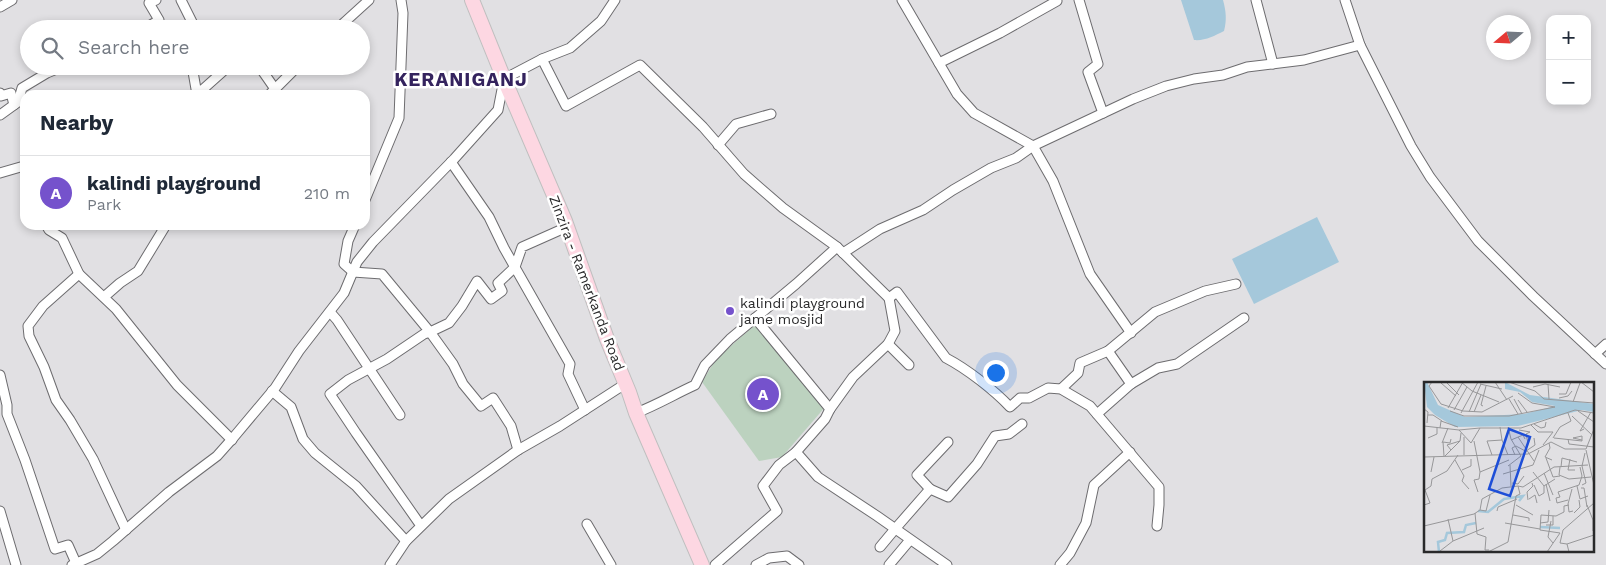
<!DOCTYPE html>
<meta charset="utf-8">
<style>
:root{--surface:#fff;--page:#f2f2f3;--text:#1f2937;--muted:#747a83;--line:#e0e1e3;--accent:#7552cc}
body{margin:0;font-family:"Work Sans",sans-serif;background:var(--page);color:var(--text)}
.controls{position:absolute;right:15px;top:15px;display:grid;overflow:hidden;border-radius:10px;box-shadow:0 2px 8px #0003}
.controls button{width:45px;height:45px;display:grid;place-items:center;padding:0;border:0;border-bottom:1px solid var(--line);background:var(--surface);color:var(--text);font:25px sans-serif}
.compass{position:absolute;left:1486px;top:15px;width:45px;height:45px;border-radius:50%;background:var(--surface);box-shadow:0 2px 8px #0003;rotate:251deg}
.you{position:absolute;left:995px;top:372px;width:18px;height:18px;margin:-12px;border:4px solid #fff;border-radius:50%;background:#1a73e8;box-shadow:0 0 0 8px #1a73e833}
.badge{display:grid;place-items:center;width:32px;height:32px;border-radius:50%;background:var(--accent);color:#fff;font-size:16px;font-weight:700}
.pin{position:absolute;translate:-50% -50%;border:2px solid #fff;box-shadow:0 1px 5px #0006}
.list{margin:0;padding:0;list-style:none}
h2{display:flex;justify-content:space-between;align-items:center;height:65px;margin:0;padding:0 20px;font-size:21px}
h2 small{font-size:16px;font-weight:400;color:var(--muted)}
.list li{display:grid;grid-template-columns:32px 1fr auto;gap:15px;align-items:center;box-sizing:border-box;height:75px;padding:0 20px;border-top:1px solid var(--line)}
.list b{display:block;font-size:19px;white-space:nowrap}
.list p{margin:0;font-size:16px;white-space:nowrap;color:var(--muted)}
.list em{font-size:16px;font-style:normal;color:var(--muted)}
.icon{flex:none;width:28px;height:28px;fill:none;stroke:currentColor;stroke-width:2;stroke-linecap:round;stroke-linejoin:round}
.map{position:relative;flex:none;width:1606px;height:565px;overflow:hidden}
.search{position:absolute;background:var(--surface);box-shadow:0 2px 8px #0003;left:20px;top:20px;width:350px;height:55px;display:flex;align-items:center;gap:12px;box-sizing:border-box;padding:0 18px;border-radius:28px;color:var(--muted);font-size:19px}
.panel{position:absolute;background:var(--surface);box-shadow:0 2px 8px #0003;left:20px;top:90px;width:350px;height:140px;border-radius:15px}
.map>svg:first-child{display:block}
.green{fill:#bcd2bf}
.water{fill:#a5c8db}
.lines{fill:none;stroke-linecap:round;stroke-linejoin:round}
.street-casing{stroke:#6d6c6f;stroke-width:11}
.primary-casing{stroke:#bfbfbf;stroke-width:16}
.street{stroke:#fff;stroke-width:9}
.primary{stroke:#fdd7e2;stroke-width:14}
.poi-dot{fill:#7552cc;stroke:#fff;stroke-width:2}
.labels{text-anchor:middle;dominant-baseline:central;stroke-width:5;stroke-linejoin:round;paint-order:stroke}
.street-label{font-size:14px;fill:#29292a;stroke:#fff}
.poi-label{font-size:14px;fill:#29292a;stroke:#fff;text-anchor:start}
.district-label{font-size:19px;font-weight:bold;letter-spacing:1px;fill:#34235e;stroke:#fff}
.inset-river{fill:none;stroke:#a5c8db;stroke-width:2.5}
.inset-road{fill:none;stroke:#979799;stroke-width:1}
.view{fill:#1d4ed8;fill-opacity:0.15;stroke:#1d4ed8;stroke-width:2.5}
.inset-edge{fill:none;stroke:#29292a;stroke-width:2.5}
</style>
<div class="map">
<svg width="1606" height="565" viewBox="0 0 1606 565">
<rect width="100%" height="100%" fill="#e1e0e3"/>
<!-- green -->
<polygon class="green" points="756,324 826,406 782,457 759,461 702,382 716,359"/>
<!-- water -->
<g class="water">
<path d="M1181 0H1223C1226 11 1227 20 1224 31 1214 36 1205 41 1194 40Z"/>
<polygon points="1317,217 1339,262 1254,304 1232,259"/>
</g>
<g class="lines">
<defs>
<g id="street">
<polyline points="181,0 195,28 190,29"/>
<polyline points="902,0 957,94 974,113 1033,146 1053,181 1090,274 1131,333"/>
<polyline points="1079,0 1098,64 1088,72 1103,113"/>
<polyline points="1256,0 1273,64"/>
<polyline points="1345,0 1360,45 1411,146 1430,177 1478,241 1533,296 1606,364"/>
<polyline points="0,7 12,0"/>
<polyline points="144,29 159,20 149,3 156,0"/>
<polyline points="337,29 369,0"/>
<polyline points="542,59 570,48 601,21 615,0"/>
<polyline points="939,63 1000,33 1057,1"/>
<polyline points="192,66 196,89 201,91 229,66"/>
<polyline points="259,66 275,89"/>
<polyline points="0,93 1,96 11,93 14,105"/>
<polyline points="269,95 298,66"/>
<polyline points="0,115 18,102 22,88 47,73 64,66"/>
<polyline points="718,145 736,124 771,114"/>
<polyline points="451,162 489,217 504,248 570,364 568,374 585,410"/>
<polyline points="0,173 24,166"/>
<polyline points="365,200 399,118 403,13 401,0"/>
<polyline points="46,225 49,230 62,238 79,274 116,309 177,385 232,440"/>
<polyline points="355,225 348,241 344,264 353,272 382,274 430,332 449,323 462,306 477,281 491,299 502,291 498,283 515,267 522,247 567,227"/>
<polyline points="843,253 880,229 923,210 953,190 991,168 1016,158 1033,146 1133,99 1166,86 1194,79 1223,75 1247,67 1304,60 1360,45"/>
<polyline points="79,274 43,306 28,326 29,336 44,367 56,400 70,420 93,459 126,530"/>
<polyline points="104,297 120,283 138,271 166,225"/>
<polyline points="330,312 337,320 400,415"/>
<polyline points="755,318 830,409 825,419 796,452 818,477 877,516 947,565"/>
<polyline points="888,344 909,365"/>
<polyline points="1108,351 1131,384"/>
<polyline points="1595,354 1606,344"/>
<polyline points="0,375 7,405 7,414 25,460 55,549 68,545 76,563"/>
<polyline points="1061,389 1078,373 1080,363 1108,351 1155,312 1205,291 1236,284"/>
<polyline points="272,391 291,407 303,439 315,453 356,486 406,541"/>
<path d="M830 409 853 377 888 344 895 331 889 298 897 292 946 358C967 369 994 390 1010 407L1020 398H1029L1048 388 1061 389 1090 406 1159 487V505L1157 526"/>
<path d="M636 413C657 405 675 394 695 385L705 365 730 339 796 284 837 247"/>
<polyline points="1097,414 1131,384 1158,368 1177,364 1244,318"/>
<polyline points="948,442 917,475 930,489 948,497 977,464 995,436 1009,434 1022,424"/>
<polyline points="0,511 16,565"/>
<polyline points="419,523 356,433 330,394 348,380 387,359 424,334 430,332 453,364 463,384 481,406 493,398 511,426 518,450"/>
<polyline points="587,524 611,565"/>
<polyline points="880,547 895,529 930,489"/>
<polyline points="72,565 97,554 113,541 169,492 217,456 233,438 275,388 299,351 344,293 357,262 373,242 454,159 498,110 504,79 542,59 566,106 640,65 703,127 744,174 783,208 837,247 889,298"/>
<polyline points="390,565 406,541 449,499 518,450 560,426 625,384"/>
<polyline points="715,565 777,511 763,486 779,465 796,452"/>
<polyline points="756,565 769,558 787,556 799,565"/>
<polyline points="889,565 910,540"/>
<polyline points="1060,565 1070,553 1086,523 1094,485 1130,452"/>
</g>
<polyline id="primary" points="472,0 504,79 565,221 607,339 629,392 636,413 702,565"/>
</defs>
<!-- street casing -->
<use href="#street" class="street-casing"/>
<!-- primary casing -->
<use href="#primary" class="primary-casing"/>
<!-- street -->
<use href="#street" class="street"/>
<!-- primary -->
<use href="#primary" class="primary"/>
</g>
<!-- markers -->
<circle class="poi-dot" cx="730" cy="311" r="5"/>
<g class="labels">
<!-- street labels -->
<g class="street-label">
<text transform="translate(587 283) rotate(69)">Zinzira - Ramerkanda Road</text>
</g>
<!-- poi labels -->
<g class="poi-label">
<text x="740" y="303">kalindi playground<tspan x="740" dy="16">jame mosjid</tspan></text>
</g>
<!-- district labels -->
<g class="district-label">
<text x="461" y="79">KERANIGANJ</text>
</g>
</g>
<!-- overview -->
<g transform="translate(1424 382)">
<rect width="170" height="170" fill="#e1e0e3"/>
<path d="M0 0H3L14 23 41 35 100 32 131 24 108 20 96 10 81 7V0L106 13 170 22V30L158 28 94 44 31 45 11 33 3 25Z" fill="#a5c8db"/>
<path class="inset-river" d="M133 20 132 25 142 30M54 129 64 130 80 117 99 114 95 119M116 145 136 146M15 170 14 160 21 158 23 151 40 150 42 143 52 141"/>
<path class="inset-road" d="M8 0 5 4 17 22 39 29 58 30 89 14M22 0 35 13M37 0 48 9 75 20M71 0 83 18M85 0 111 9 120 17 170 21M157 0 170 10M17 1 32 14M56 2 78 7M124 2 125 17M109 5 121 2 136 5M135 12H142L147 0M135 16 144 14 148 9M85 17 94 32M90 17 98 32M94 18 103 30M149 20 156 1M59 24 57 23 62 4M24 26 39 0M0 27 4 30 3 41M30 28 43 5M26 29 40 34H85L131 25 108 21 94 11M154 29 170 40M45 30 57 2M50 30 57 13M37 31 54 0M4 33H9L18 39M148 34 168 53M110 42 117 46 121 45 122 40M107 43 114 50H129L119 63M0 44 35 48 47 61 56 46H97L151 28 170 31M16 46 17 39 34 45M160 47 156 49 167 30M35 48 56 46M95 48 106 50 102 52 104 61M40 55V73M94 55 110 79M4 56 13 52V45M129 56 136 45 147 39 144 31M130 56 158 59V54L149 56 158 58M144 57 145 62 170 65M78 58 84 73M87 58 99 53 101 57M50 59 56 90 55 97 50 98 54 110M127 60 141 67H162M18 61 24 46M125 61 126 66 121 75 128 78M162 67 170 47M27 68 23 63 36 59 37 51M162 68 170 103M102 69 111 63 110 56M68 73 63 59 78 58 76 45M91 73 88 66 92 64 103 70M20 74 19 60 26 61 27 57M21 74 36 59M0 75 104 72 127 60M122 76 129 95 136 94M146 77 144 88H151M31 78 40 94 38 99 45 107M86 83 87 104M84 84 97 74 87 57 84 45M136 85 135 93 145 97 167 95M137 85 138 76 153 80M38 88 47 84V77M7 90 10 75M56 90 85 78M109 90 120 104M120 91 129 113M79 92 109 83 115 68M88 101 94 102 100 94M122 102 126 119M110 103 115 114 120 111V104L131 97M158 103 162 101 158 84 161 71M94 104 99 105 130 85 164 83M153 104 156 117 164 114M157 106H160L163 125M148 107 144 122 145 130 149 129M105 117 111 113 113 121M104 118 103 110 109 104 108 101M144 118 133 121 132 116 136 115 134 110 155 103 158 94 156 85M0 123 6 121 1 108 7 104 8 97 23 89 34 73M92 123 109 133M163 123 169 138V149M56 128 62 129 66 113M73 129 74 125 93 117M51 131 53 152 62 155 61 168H65M150 131 156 125 155 118M89 133 105 136V139M24 137 29 159 60 146M127 139 124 155 129 161M81 141 116 147M116 141 124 140 125 128M122 143H129V134M0 144 50 132 56 128 58 117 78 106 94 104 96 112 92 114 84 160 64 170M143 162 136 161 139 148 170 121M16 169 29 159M123 170 136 151 116 148 117 133 132 134 140 130V124L145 123M145 170 143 162 170 153"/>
<path class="view" d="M85 47 106 55 86 114 65 107Z"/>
<rect width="170" height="170" class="inset-edge"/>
</g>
</svg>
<div class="controls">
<button>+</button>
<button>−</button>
</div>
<svg class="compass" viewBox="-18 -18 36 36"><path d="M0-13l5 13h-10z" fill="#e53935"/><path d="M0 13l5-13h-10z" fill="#747a83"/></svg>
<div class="you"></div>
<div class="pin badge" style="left:763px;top:394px">A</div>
<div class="search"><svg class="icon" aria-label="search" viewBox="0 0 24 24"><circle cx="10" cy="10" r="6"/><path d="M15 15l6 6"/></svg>Search here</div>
<section class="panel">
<h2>Nearby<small></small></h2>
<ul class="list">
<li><span class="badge">A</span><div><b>kalindi playground</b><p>Park</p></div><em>210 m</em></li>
</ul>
</section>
</div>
